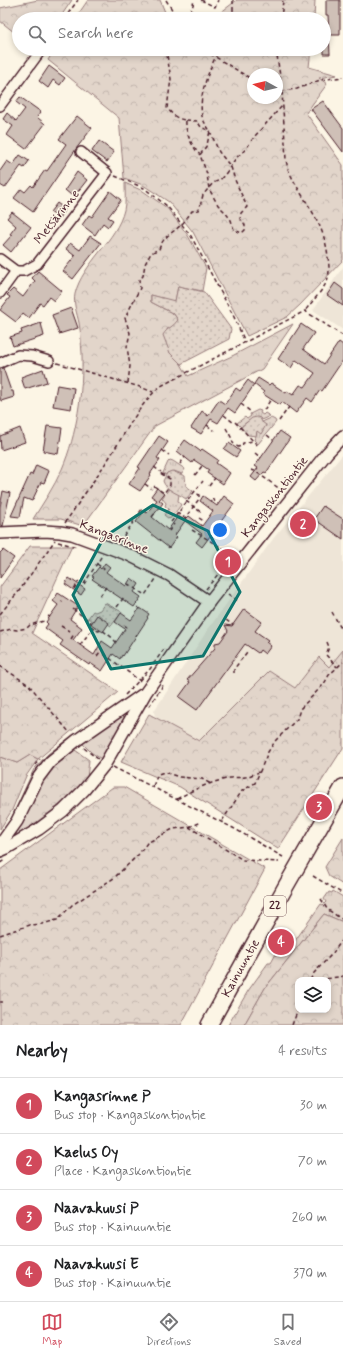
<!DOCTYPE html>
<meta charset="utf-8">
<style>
:root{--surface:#fff;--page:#f2f2f2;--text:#202124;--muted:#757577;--line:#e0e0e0;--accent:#d1495b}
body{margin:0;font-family:Mynerve,sans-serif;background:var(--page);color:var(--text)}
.controls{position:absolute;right:12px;bottom:12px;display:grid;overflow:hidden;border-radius:8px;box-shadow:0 2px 6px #0003}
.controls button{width:36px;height:36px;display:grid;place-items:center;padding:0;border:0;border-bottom:1px solid var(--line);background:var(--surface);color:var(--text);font:20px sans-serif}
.compass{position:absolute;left:247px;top:68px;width:36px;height:36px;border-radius:50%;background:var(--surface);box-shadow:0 2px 6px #0003;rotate:278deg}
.you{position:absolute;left:220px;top:530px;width:14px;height:14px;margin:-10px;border:3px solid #fff;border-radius:50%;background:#1a73e8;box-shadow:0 0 0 6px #1a73e833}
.badge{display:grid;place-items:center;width:26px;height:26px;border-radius:50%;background:var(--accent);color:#fff;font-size:13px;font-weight:700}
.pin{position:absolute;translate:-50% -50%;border:2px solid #fff;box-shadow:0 1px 4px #0006}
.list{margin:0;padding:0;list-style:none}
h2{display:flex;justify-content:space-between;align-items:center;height:52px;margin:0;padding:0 16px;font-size:17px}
h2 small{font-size:13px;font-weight:400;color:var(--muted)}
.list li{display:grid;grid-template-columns:26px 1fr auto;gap:12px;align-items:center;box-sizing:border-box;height:56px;padding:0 16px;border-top:1px solid var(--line)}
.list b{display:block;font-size:15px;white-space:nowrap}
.list p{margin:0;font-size:13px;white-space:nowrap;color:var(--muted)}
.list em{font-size:13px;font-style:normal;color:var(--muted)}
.icon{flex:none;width:22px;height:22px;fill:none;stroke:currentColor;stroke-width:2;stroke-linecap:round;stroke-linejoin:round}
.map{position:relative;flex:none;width:343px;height:1025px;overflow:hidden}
.search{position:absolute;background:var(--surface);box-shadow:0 2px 6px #0003;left:12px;right:12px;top:12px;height:44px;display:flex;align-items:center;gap:10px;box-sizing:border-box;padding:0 14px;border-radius:22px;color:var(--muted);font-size:15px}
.sheet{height:276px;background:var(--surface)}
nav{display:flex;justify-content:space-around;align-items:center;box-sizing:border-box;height:56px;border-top:1px solid var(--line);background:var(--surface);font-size:11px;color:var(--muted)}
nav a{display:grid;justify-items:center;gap:2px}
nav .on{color:var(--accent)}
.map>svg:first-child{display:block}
.built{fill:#eee5d7}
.grass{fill:url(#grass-tufts);stroke:#967a7a}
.forest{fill:url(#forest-crowns);stroke:#967a7a;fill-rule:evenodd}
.park{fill:url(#park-dots);stroke:#967a7a}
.building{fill:#cfc0b7;stroke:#4a1f2b}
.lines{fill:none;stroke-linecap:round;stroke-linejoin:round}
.minor-casing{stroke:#4a1f2b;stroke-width:12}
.tertiary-casing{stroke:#4a1f2b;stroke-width:14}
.trunk-casing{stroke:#4a1f2b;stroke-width:18}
.path{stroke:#4a1f2b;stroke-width:1.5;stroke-dasharray:4 3;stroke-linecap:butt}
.minor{stroke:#fcf5e5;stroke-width:9}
.tertiary{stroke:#fcf5e5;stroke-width:11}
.trunk{stroke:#fcf5e5;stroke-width:15}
.marked{fill:#0f766e;fill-opacity:0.2;stroke:#0f766e;stroke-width:3;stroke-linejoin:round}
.labels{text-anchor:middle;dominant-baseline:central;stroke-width:3;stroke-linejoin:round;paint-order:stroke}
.shield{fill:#fcf5e5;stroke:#7f5f63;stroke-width:1}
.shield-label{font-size:12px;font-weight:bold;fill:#4a1f2b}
.street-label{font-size:13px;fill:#4a1f2b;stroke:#fcf5e5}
</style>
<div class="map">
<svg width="343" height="1025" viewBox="0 0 343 1025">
<defs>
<pattern id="grass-tufts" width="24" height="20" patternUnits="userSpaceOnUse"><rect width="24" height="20" fill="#e2d5ca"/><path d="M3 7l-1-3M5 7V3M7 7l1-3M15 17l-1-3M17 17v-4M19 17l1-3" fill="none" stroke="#c3b6ae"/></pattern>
<pattern id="forest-crowns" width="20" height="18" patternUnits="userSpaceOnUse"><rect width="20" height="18" fill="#e2d5ca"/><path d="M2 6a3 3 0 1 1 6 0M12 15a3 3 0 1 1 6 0" fill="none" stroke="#c3b6ae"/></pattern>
<pattern id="park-dots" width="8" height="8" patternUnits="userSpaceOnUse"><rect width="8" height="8" fill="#e2d5ca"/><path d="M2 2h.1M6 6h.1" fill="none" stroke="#c3b6ae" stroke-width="1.8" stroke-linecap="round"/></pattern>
</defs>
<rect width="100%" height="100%" fill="#fcf5e5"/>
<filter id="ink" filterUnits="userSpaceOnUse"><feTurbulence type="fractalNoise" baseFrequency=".025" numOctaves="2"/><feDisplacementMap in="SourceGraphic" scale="8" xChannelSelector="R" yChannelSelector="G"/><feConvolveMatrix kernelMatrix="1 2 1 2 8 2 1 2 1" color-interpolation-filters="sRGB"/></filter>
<g filter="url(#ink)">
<!-- built -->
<g class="built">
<polygon points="343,267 343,330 313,310"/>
<polygon points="343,454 343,650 329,667 318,657 295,688 269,671 199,741 155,717 154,711 209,628 273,539"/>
</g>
<!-- grass -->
<g class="grass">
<polygon points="258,410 261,411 260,413 263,415 265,413 270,416 261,420 260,418 248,421 241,427 237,423 245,417 247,419 251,416 250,414"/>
<polygon points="271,418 275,420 276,422 258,444 254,440 257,431 266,426 262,422"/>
<polygon points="170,460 173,461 185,469 182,474 174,471 167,473 166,475 163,473 168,462"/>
<polygon points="169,489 179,494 178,501 181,505 171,518 169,519 164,515 169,509 165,506 166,503 162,498"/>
<polygon points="139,700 103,760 92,753 80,741"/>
<polygon points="69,738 71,738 27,791 0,840 0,835 9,823 34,769 48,754"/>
<polygon points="30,755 38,759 26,776 12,810 0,829 0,757 17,763"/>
<polygon points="333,891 343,897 343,922 324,914 265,988 244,1025 228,1025 248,991 268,963 271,963 277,952 288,949 292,945 321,904 323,905 326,902 324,899 329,892 332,893"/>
</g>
<!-- forest -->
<g class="forest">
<polygon points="38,0 72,0 59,19 19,19 19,36 0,21 0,8"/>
<polygon points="88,0 160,0 167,17 169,19 75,19"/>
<polygon points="237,0 315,0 314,19 212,19"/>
<path d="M55 49H311L309 67 337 75 319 78 327 84 306 113 343 165V260L300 305 287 317 247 336 193 232 169 202 143 185 124 178 119 118 48 60ZM253 74H277V98H253Z"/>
<path d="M125 183 143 191 167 208 187 234 206 268 202 291 178 286 175 302 151 295V302L174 314 178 320 174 326 167 329 170 353 181 364 188 376 232 356 293 324 262 369 155 426 83 526 61 519H33C43 503 54 487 62 469 77 434 83 392 82 353 81 343 81 333 79 323 77 313 73 304 75 294 82 264 117 240 124 210 126 202 125 192 125 183Z"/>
<polygon points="30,546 72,546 32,633 118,692 38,759 30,755 17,763 0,757 0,587"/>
<polygon points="343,650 343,748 278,849 180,787 121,762 149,714 199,741 269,671 295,688 319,657 329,667"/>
<path d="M75 750 89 760 87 778 69 798 18 836 16 833C25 810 36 785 52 767 58 760 68 755 75 750Z"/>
<polygon points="113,787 124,787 265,869 181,1025 0,1025 0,870"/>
<polygon points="343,838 343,885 329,876 325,867"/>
<path d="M324 914 343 922V1025H244L265 988ZM298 980H328V1010H298Z"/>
</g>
<!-- park -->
<g class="park">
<path d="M178 286 204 292 231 329 229 339 181 364 170 353 163 335C167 328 173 327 178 320L174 314 151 302V295L175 301Z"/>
<polygon points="257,417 260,418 262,422 266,425 261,434 257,431 256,436 248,435 241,427 252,418"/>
<path d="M172 471 185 476 186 486 193 491 186 499C178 493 166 491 163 481L167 473Z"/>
<polygon points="105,603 122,612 111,626 103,621 104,619 98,614 93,622 88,618 93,611 95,612 100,610"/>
</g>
<!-- building -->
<g class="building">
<polygon points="326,0 340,0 340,35 329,35 328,15 326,15"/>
<polygon points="324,35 329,35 330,54 324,54"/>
<polygon points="49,66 65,78 60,85 53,80 48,88 39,81"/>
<polygon points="20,97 41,112 37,117 45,124 26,149 7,135 13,126 3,119 7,113 16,121 25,109 16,102"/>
<polygon points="323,101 343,128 343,152 311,109"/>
<polygon points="77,116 92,128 76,149 33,212 14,198 21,189 25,192 31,185 33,187 45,170 47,171 66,144 59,139"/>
<polygon points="99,141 114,152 107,162 92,151"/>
<polygon points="20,155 29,161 24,168 21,166 5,188 0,185 0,171 7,161 13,165"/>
<polygon points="77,172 87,180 76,194 73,192 71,195 65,190"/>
<polygon points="110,191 121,200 108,217 113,220 108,227 103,223 95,235 82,225 89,215 92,217"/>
<polygon points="57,203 65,209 59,218 50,212"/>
<polygon points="12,212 31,227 11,252 3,245 12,235 10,234 16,226 7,218"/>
<polygon points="90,236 101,243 73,279 63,271 75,256 66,249 70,243 80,250"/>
<polygon points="38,271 62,291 54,301 49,297 43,305 40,303 29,318 23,313 16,322 0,310 10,297 7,295 13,289 23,297 35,281 32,278"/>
<polygon points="335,283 343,289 343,306 327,295"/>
<polygon points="71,308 78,328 59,334 52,315"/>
<polygon points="41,323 44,336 13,346 10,337 22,333 21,330"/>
<polygon points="301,324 314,333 303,349 324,364 339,342 343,345 343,360 322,391 320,390 312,402 307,398 296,413 282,402 280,405 263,394 264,392 254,384 258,378 269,385 271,383 286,393 287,391 293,395 300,385 305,387 315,373 296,360 291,368 278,359"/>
<polygon points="3,368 11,391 13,391 14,397 1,401 0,397 0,369"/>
<polygon points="43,369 47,382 25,389 21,377"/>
<polygon points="248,380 254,385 235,413 228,408 218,423 211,419 201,434 191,428 202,411 208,416 219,400 225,404 236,388 240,391"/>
<polygon points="57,385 74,388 71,409 53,406"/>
<polygon points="47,426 62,428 58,454 43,451"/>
<polygon points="20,428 25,442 1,450 0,436"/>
<polygon points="280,431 290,438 266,473 264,472 256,481 251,477 258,468 255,466"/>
<polygon points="159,436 168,442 157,458 160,460 150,474 151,475 140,491 129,484 140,468 138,467"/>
<polygon points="185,440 200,451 202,449 218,460 216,463 230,473 223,484 207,473 209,470 194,460 192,463 177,451"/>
<polygon points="229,443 240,451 236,457 224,449"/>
<polygon points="36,465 49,471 44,483 41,482 32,501 24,498 20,517 11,516 30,474 32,475"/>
<polygon points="157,488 164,494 159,500 163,503 152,517 168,530 178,516 185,520 189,516 202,526 213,511 200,501 203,496 217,506 224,496 234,504 202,547 196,542 202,534 185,521 175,535 177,537 169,548 136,522 144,511 147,513 157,500 151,496"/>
<polygon points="3,491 10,493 3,526 0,525 0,507"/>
<polygon points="323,506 343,519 343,539 314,519"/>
<polygon points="302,513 313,522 305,533 300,532 292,525"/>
<polygon points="3,550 14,558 0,578 0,553"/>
<polygon points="105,563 110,567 106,572 126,586 131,578 139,584 134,592 141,597 134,607 92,579 94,577 92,576 99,567 101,569"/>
<polygon points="69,578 85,589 81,595 65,584"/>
<polygon points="58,593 78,606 70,619 82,628 73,640 94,655 102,641 112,648 125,629 115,622 121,613 131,620 140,608 149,614 147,617 148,618 123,656 122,655 120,659 113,654 102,671 90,663 89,665 60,645 63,641 45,628 48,624 46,622 58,605 53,601"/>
<polygon points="244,609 262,622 255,631 268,640 266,642 271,646 265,654 260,650 258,653 245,644 197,710 179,697 190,682 187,680 215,648 215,643 220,642 228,631 225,625 232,626"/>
<polygon points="97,615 109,623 103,632 91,624"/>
</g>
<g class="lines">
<defs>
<g id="minor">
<polyline points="0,106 42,49"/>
<polyline points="0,259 16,271"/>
<polyline points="0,293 16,271 24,271 37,264 107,173 81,152"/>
<polyline points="0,363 18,355 32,356 49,361"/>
</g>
<g id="tertiary">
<polyline points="0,533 44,531 60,532 72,534 129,555 169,575 209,602"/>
<polyline points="0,845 17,821 38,778 50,762 77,740 142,695"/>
<polyline points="0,851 7,848 39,829 63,811 84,790 105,764 146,692 209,602 327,453 343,436"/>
</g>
<g id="trunk">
<path id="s1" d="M209 1025 286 886 343 787"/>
</g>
</defs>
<!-- minor casing -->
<use href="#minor" class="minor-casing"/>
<!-- tertiary casing -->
<use href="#tertiary" class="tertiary-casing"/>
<!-- trunk casing -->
<use href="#trunk" class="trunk-casing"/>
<!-- path -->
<g class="path">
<polyline points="166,0 178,19"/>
<polyline points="201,0 215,7 218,0"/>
<polyline points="233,0 233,19"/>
<polyline points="64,19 78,0"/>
<polyline points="187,19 193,5 194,0"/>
<polyline points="281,19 283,0"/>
<path d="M166 49 171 79 167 108C173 115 176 119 186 120 185 132 191 145 200 155"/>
<polyline points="205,49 209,53 248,77 253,79"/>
<polyline points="278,49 277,55 282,91 297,89 320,80 343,77"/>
<path d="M277 87 282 91 286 160 288 169C302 201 324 219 328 257 329 265 330 273 327 281 322 292 312 301 305 311"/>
<path d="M186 120 197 121 201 127 210 131 219 152 231 167 235 180 247 207 241 213 240 219C244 222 246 225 245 230L242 233 234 230 231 220 225 212 218 205 209 189 207 174 200 155 207 145 210 131C207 126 203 121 202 116 198 93 210 69 219 49"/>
<polyline points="115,176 144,188 167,206 191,236 234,317 245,342"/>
<polyline points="57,363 140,387 153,392"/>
<path d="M128 383 130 366 127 347 130 333 125 318 140 288 139 280 143 276 145 264 151 253 159 249C164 235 172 234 182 224 186 220 189 215 192 211L199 210 203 195 213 183 220 180 226 173 236 158 246 149 254 137 283 105"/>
<polyline points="241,404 251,412"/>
<polyline points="264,410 271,399"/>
<polyline points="224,415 234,423"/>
<polyline points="279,421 289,407"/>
<polyline points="235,422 259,447"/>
<polyline points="207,425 214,431"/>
<polyline points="226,428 231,437 233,443 238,447 242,446 243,443 253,441"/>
<polyline points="267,435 273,440"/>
<polyline points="162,450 169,455"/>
<polyline points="255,453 261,458"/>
<polyline points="180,464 185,457"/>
<polyline points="154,467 161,472"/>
<polyline points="251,470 255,471 284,492"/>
<polyline points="195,475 202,466"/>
<polyline points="145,484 152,489"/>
<polyline points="154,486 164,493 170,485 170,479 160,473"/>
<polyline points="209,486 215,478"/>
<polyline points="212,499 218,504"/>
<polyline points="186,501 202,513"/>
<polyline points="177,513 185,518 199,499 199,495 194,491"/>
<polyline points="152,517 156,512"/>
<polyline points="199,518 205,522"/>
<polyline points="171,522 203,481"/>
<path d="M65 523C79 502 93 482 107 461 122 439 140 402 161 386L305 311 343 336"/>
<polyline points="192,530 234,555"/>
<polyline points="169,531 174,524"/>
<polyline points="58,542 77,547"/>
<polyline points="120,542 142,509"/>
<polyline points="97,564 104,569 103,570"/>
<polyline points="84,584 103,554"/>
<polyline points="128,584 145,595 156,579"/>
<polyline points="74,589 79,581"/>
<polyline points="206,589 219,573"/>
<polyline points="228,594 239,602"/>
<polyline points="100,596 106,587"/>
<polyline points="61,601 63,602"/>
<polyline points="117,607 124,597"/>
<polyline points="137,607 140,609 139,612"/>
<polyline points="73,609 91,622 89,625 98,631 102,630 114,639"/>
<polyline points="332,612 343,632"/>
<polyline points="0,614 19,591 55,540"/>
<polyline points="48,616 50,617"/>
<polyline points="226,620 233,625"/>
<polyline points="124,625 127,627"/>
<polyline points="61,626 69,631"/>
<polyline points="0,632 11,629 17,630 27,628 30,625 44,621"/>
<polyline points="71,639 74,634"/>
<polyline points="114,640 116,642"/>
<polyline points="327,642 329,647 326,655 337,667"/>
<polyline points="80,645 93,628"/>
<polyline points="104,654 140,681"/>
<polyline points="97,656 100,652"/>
<polyline points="0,666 29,685 70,733"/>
<polyline points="234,673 234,669 247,652"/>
<polyline points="125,695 150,669 164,649"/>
<polyline points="149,706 164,684"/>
<polyline points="84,748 98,759"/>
<polyline points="35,765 40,759"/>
<polyline points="113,767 233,828 283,857"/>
<polyline points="153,786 158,774 164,772 179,777 202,779 211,784"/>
<path d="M177 799C194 789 211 782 230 778 235 777 240 778 245 777 250 776 255 773 260 772"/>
<polyline points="222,821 242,791 255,783 268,752 276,740 297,719 300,709 324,684 329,675 343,662"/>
<polyline points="189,827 202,822"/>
<polyline points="0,863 5,860"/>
<polyline points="313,876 343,894"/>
<polyline points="321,899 327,909 343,920"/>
<polyline points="0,935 30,925 42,924 57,920 72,905 114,878 138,855 147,843 173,829 189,827 243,860 279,862"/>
<polyline points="310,980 314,973 332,954 343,939"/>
<polyline points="320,980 343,976"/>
<polyline points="0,1002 3,1002"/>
<polyline points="292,1025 298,1010"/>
</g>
<!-- minor -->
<use href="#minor" class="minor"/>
<!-- tertiary -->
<use href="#tertiary" class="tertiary"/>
<!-- trunk -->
<use href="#trunk" class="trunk"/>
</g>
</g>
<!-- marked area -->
<path class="marked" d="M153 505 208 531 240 592 203 656 111 669 73 595 104 537Z"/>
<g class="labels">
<!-- shield labels -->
<rect class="shield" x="264" y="896" width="22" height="20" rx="3"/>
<g class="shield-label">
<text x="275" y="906">22</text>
</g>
<!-- street labels -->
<g class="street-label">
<text transform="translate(57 217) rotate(-52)">Metsärinne</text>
<text transform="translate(275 497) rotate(-52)">Kangaskontiontie</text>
<text transform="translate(114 537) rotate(21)">Kangasrinne</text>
<text stroke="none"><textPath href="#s1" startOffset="65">Kainuuntie</textPath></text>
</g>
</g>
</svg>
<div class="controls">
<button><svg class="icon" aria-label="layers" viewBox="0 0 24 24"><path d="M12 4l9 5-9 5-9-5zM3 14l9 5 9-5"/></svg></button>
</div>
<svg class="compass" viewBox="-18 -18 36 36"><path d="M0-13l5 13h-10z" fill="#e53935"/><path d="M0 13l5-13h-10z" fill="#757577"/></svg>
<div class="you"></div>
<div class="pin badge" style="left:228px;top:562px">1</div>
<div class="pin badge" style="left:303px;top:524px">2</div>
<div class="pin badge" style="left:319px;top:807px">3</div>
<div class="pin badge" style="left:281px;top:942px">4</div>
<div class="search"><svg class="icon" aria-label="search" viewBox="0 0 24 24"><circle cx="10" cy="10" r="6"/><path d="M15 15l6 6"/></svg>Search here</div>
</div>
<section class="sheet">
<h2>Nearby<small>4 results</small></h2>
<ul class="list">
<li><span class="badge">1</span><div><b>Kangasrinne P</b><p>Bus stop · Kangaskontiontie</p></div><em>30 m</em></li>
<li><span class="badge">2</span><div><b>Kaelus Oy</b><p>Place · Kangaskontiontie</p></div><em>70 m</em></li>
<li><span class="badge">3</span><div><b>Naavakuusi P</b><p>Bus stop · Kainuuntie</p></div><em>260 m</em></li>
<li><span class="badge">4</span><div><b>Naavakuusi E</b><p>Bus stop · Kainuuntie</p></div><em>370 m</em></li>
</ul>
</section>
<nav>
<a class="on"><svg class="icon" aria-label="map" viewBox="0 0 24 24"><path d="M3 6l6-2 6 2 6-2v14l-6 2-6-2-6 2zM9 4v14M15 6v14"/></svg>Map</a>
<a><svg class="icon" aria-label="directions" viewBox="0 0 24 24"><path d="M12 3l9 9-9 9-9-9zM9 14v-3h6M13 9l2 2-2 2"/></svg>Directions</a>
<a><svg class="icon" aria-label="saved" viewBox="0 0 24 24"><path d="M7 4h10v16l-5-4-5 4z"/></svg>Saved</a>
</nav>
